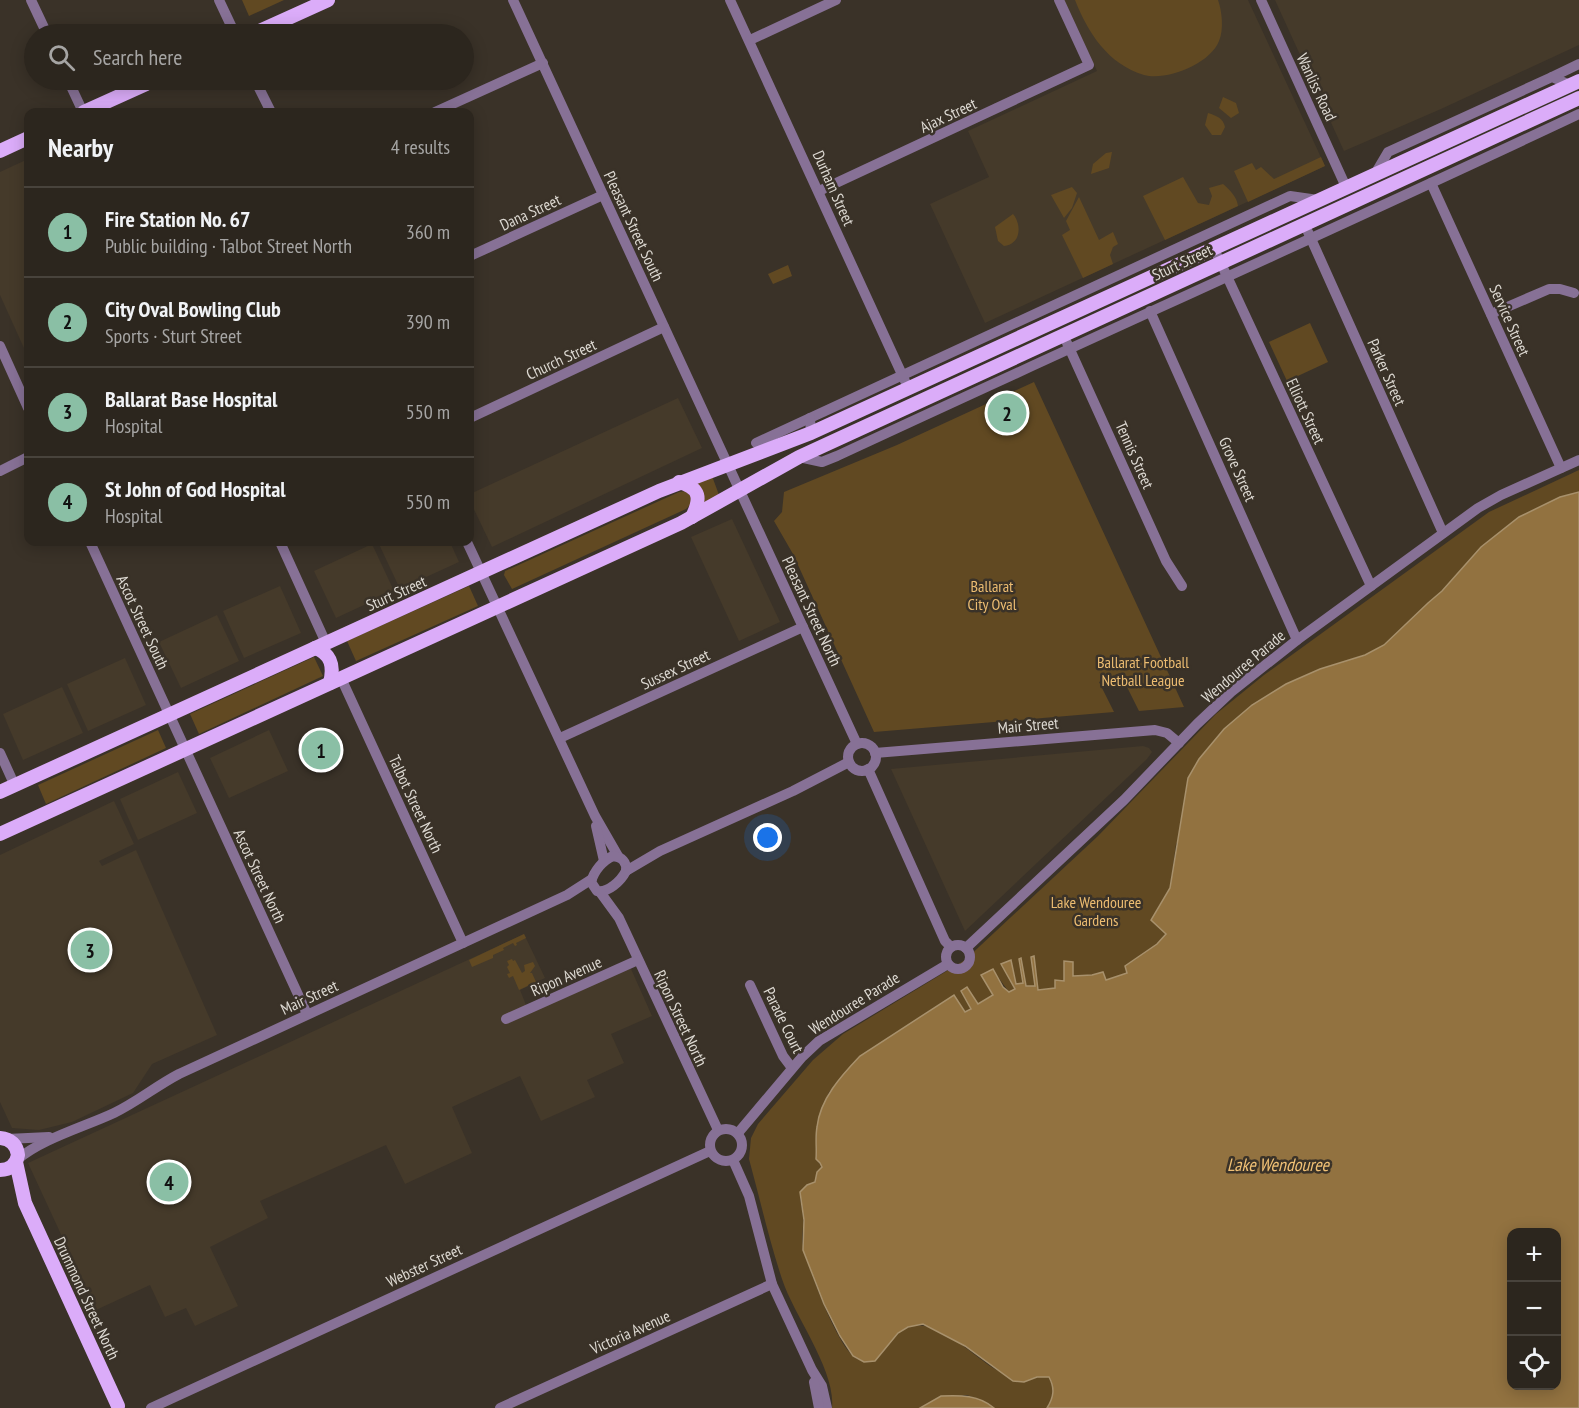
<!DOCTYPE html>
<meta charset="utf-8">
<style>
:root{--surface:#2c261e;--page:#342e27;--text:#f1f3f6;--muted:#a6a5a4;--line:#48433c;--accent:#8abfa5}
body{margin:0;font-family:"PT Sans Narrow",sans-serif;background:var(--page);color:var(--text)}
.controls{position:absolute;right:18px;bottom:18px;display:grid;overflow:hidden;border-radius:12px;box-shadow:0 3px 15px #0003}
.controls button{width:54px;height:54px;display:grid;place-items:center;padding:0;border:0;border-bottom:2px solid var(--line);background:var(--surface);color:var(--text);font:30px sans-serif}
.you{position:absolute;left:768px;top:838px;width:21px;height:21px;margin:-15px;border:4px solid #fff;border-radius:50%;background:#1a73e8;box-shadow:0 0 0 9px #1a73e833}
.badge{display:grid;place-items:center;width:39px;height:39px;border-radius:50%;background:var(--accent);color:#111;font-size:20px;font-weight:700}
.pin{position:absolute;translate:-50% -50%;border:3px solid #fff;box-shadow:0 2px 6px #0006}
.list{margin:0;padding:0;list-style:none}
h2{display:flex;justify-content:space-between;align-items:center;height:78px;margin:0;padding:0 24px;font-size:26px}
h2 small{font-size:20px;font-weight:400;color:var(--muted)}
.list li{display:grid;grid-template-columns:39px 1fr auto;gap:18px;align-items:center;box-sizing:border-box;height:90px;padding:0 24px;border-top:2px solid var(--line)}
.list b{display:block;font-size:22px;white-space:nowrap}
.list p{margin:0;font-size:20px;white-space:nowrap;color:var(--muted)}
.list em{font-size:20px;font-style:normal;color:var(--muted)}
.icon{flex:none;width:33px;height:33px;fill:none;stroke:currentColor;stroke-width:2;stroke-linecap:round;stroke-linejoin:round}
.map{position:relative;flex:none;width:1579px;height:1408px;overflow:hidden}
.search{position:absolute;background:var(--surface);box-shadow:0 3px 15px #0003;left:24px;top:24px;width:450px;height:66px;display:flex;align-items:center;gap:15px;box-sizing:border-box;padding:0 21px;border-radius:33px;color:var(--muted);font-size:22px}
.panel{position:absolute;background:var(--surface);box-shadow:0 3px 15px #0003;left:24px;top:108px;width:450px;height:438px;border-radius:12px}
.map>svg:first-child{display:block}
.built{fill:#453a2a}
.green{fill:#614922}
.water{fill:#927240;stroke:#a8916c;stroke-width:1.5;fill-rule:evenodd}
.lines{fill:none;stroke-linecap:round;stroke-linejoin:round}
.minor{stroke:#877196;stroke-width:10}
.major{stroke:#dbacf9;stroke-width:14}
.labels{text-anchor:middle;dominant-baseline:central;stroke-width:5;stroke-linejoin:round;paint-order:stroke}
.street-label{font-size:16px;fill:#ddd9d2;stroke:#3a3228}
.park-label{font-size:16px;fill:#ecbc71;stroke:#3a3228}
.water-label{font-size:18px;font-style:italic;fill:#f0c075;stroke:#3a3228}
</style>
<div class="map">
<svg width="1579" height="1408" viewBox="0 0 1579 1408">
<rect width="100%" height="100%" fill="#3a3228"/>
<!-- built -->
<g class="built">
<polygon points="1064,0 1248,0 1325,166 985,323 930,204 989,177 968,131 1097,71"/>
<polygon points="1275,0 1579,0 1579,45 1441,109 1344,151"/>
<polygon points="28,159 28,357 0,295 0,172"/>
<polygon points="678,398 702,448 492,547 470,501 470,494"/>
<polygon points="732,519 780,622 739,641 691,537"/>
<polygon points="378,542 450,542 459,562 400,589"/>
<polygon points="372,544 394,591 336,618 314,571"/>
<polygon points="280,586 301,633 244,658 223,611"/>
<polygon points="217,615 239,661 181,688 159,642"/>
<polygon points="125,658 146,705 88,731 67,684"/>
<polygon points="62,687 83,733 23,760 3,714"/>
<polygon points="269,730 288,771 229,798 210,758"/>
<polygon points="1143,746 1149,748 1152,752 1147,759 965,931 891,769"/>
<polygon points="178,772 197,813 138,840 120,799"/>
<polygon points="114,801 134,844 99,861 102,866 136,850 217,1035 152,1064 133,1093 72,1122 39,1130 12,1128 0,1102 0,855"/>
<polygon points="524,934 545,978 520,990 526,1005 627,960 652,1016 611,1034 624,1063 587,1080 595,1097 541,1121 520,1076 452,1107 472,1153 405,1184 386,1145 260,1201 268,1218 210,1247 238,1306 195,1326 186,1308 165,1317 150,1285 96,1310 28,1163"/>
</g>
<!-- green -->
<g class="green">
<polygon points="242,0 284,0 249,16"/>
<path d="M1075 0H1218C1222 11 1224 30 1219 41 1210 64 1167 81 1144 75 1108 64 1088 33 1075 0Z"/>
<polygon points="1223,97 1236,103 1239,113 1231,118 1219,108"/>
<path d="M1208 113C1217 116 1223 118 1225 127L1221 135H1212L1205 125Z"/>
<polygon points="1112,152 1109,168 1091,174 1093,164 1106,153"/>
<polygon points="1321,157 1325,166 1248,202 1234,171 1252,163 1256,170 1261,167 1274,179"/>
<path d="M1183 177 1198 203 1209 205 1212 196 1209 188 1223 184C1230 190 1237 197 1238 206L1165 240 1143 196Z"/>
<polygon points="1072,187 1077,193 1072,208 1064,218 1051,195"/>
<polygon points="1079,197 1099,240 1113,232 1118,244 1113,247 1110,255 1113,264 1083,278 1062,235 1070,230 1066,221"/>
<path d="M1013 214C1022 225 1021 244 1004 246L998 241 995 227Z"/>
<polygon points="788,265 792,276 773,284 768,274"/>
<polygon points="1310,323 1328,362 1287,381 1269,342"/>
<polygon points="1034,382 1184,707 1139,711 1120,673 1099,682 1114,712 874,732 793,554 774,521 782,512 784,492 897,445"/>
<path d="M1579 470V492L1560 497 1481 547 1442 591 1428 603 1384 645 1365 655 1320 669 1286 684 1176 844 1170 888 1151 920 1166 934 1157 944 1125 966 1127 973 1106 980 1103 972 1092 975 1072 976 1065 961 1064 981 1055 988 1037 990 1032 957 1035 986 1026 987 1021 958 1019 959 1023 983 1016 984 1011 960 1002 964 1015 989 1009 992 992 969 993 995 978 1005 967 987 961 992 971 1009 965 1013 954 995 892 1035 849 1068 837 1085 829 1092 818 1120 816 1159 822 1167 817 1172 815 1182 800 1195C800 1203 803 1210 803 1218 804 1227 801 1237 803 1246 809 1270 835 1340 853 1356 860 1362 867 1362 875 1361 884 1350 893 1334 907 1328 934 1315 973 1356 995 1369 1004 1374 1015 1378 1024 1382L1037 1377H1049C1055 1388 1054 1397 1047 1408H994L988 1403 967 1395 941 1396 920 1408H832C836 1370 794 1316 782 1279 769 1240 760 1199 749 1159L751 1138 758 1124 813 1060 843 1034 965 960 1098 836 1216 714 1264 675 1489 512Z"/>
<polygon points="712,476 719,495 701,505 692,482"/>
<polygon points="686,491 692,497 691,504 686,509 512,589 504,575 505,571 679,492"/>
<polygon points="469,586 478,606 356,661 347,641"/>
<polygon points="314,657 323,676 199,734 190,714"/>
<polygon points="158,730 166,748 46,804 38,785"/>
<polygon points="524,934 526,938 516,943 517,945 515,946 513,943 503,948 504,950 493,955 493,958 472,967 469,960"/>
<polygon points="512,959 513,961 515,960 522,973 525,971 524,965 533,962 535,966 530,973 532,973 536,982 519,990 513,976 509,978 507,974 510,973 507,967 509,965 507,961"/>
</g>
<!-- water -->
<g class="water">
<path d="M1579 492V1408H1047C1054 1397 1055 1388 1049 1377H1037L1024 1382 1013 1381 965 1346 923 1324 908 1327 898 1333 875 1361 864 1362 853 1356 840 1336 824 1304 803 1250 804 1220 800 1192 807 1185 815 1182 817 1172 822 1167 820 1163 816 1159C817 1149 815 1138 817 1127 820 1099 841 1076 860 1056L954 995 965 1012 971 1009 961 991 967 987 978 1004 993 995 981 975 993 969 1003 987 1009 992 1015 989 1001 964 1011 960 1016 984 1023 983 1019 959 1021 958 1026 986H1035L1031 957 1034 956 1038 990 1055 988V980L1064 981V961L1073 962V976L1092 975 1103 972 1106 980 1127 973 1125 966 1157 944 1166 934 1151 920 1170 888 1188 778 1199 759 1224 729 1252 705 1286 684 1320 669 1365 655 1384 645 1428 603 1442 591 1481 547 1519 517 1560 497ZM1512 1232H1556V1386H1512Z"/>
<path d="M941 1396C960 1395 979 1395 994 1408H920Z"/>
</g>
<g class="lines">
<!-- minor -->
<g class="minor">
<polyline points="31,0 47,34"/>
<polyline points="219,0 235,34"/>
<polyline points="513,0 857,744"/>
<polyline points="730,0 905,381"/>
<polyline points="1261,0 1346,187"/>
<polyline points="750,40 836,0"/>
<polyline points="1552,77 1579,64"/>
<polyline points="68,80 83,112"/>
<polyline points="255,80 271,112"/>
<polyline points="435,112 543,63"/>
<polyline points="1375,174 1388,152 1552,77 1570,85"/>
<polyline points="1431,183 1561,468"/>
<polyline points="819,191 1089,65 1059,0"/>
<polyline points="1308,232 1443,533"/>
<polyline points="470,256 603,195"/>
<polyline points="1218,257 1371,586"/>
<polyline points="1150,311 1297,640"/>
<polyline points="1491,314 1549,289 1560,289 1574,293"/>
<polyline points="1067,343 1166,561 1182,586"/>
<polyline points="0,346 28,408"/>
<polyline points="470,418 664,327"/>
<polyline points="811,433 810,418 1290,196 1318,200"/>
<polyline points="756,443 810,418"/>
<path d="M799 457 822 462 837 456C1084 341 1333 230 1579 114"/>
<polyline points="0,471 28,457"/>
<polyline points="90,542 307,1014"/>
<polyline points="280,542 326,643"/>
<polyline points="467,542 595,816 618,856"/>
<polyline points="341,678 463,943"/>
<polyline points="560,738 803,627"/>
<circle cx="862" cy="757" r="14"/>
<polyline points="0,753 15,786"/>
<polyline points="875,753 1155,730 1167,733 1179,743"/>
<polyline points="868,769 945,941 951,947"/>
<polyline points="596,826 604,861"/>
<path d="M613 856C622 857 627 862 626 871 621 881 608 893 597 891L591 882C594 871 603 860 613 856Z"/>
<polyline points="626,871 660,851 793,791 849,762"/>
<polyline points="600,892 619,918 718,1130"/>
<circle cx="958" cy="957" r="12"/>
<polyline points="966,948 1124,800 1197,724 1231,692 1297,640 1478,508 1501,495 1579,460"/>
<polyline points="750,985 783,1056 792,1068"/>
<polyline points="506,1019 638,960"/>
<circle cx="726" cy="1145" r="16"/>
<polyline points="738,1133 802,1057 819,1041 948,964"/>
<polyline points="7,1139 49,1137"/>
<path d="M17 1160C41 1139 84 1127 114 1113 137 1102 156 1086 179 1074L567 895 592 879"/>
<polyline points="733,1160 749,1196 772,1284 812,1370 822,1386 827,1408"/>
<polyline points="814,1382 819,1408"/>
<polyline points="151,1408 710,1151"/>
<polyline points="500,1408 772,1284"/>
</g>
<!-- major -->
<g class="major">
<polyline points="253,34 328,0"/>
<polyline points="84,112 146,84"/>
<polyline points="0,151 28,138"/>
<path d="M679 482C701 488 701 499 692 517"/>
<path d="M315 648C332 654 334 667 330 683"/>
<polyline points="0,792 659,491 811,433 1579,81"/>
<polyline points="0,834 681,523 799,457 1579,98"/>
<path d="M0 1138C11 1139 17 1145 18 1155 16 1165 10 1170 0 1170"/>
<polyline points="16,1162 25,1203 118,1406"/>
</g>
</g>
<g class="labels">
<!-- street labels -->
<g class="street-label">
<text transform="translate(1317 87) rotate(65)">Wanliss Road</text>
<text transform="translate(948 115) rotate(-25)">Ajax Street</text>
<text transform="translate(834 188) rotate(66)">Durham Street</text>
<text transform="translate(530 212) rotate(-25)">Dana Street</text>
<text transform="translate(634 226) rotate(65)">Pleasant Street South</text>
<text transform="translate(1182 262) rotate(-25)">Sturt Street</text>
<text transform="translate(1510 320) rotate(66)">Service Street</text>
<text transform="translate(561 359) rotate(-25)">Church Street</text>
<text transform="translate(1387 372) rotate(66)">Parker Street</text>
<text transform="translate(1306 411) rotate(65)">Elliott Street</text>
<text transform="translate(1135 455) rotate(66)">Tennis Street</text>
<text transform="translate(1238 469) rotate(66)">Grove Street</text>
<text transform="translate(396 593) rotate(-24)">Sturt Street</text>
<text transform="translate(812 611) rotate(65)">Pleasant Street North</text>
<text transform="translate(143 622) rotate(65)">Ascot Street South</text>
<text transform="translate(1243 666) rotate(-40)">Wendouree Parade</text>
<text transform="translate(675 669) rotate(-25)">Sussex Street</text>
<text transform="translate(1028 725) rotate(-5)">Mair Street</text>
<text transform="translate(416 804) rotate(65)">Talbot Street North</text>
<text transform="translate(260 876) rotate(65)">Ascot Street North</text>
<text transform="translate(566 976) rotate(-24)">Ripon Avenue</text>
<text transform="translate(309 997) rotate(-25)">Mair Street</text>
<text transform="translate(854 1003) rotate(-32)">Wendouree Parade</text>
<text transform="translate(681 1018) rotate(65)">Ripon Street North</text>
<text transform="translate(784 1020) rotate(64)">Parade Court</text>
<text transform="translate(424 1265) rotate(-25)">Webster Street</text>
<text transform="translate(87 1298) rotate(65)">Drummond Street North</text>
<text transform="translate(630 1332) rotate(-24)">Victoria Avenue</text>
</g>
<!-- park labels -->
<g class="park-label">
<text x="992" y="586">Ballarat<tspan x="992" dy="18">City Oval</tspan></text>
<text x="1143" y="662">Ballarat Football<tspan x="1143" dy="18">Netball League</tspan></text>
<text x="1096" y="902">Lake Wendouree<tspan x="1096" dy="18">Gardens</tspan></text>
</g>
<!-- water labels -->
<g class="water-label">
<text x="1278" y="1164">Lake Wendouree</text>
</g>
</g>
</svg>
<div class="controls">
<button>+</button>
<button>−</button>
<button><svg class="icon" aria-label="locate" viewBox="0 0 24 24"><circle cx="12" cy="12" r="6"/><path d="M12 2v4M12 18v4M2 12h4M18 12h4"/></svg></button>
</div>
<div class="you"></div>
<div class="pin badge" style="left:321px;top:750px">1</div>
<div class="pin badge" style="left:1007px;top:413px">2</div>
<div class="pin badge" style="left:90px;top:950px">3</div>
<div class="pin badge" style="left:169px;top:1182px">4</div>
<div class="search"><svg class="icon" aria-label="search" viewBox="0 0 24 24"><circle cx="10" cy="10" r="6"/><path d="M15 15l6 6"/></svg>Search here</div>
<section class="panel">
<h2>Nearby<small>4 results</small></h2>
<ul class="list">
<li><span class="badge">1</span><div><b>Fire Station No. 67</b><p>Public building · Talbot Street North</p></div><em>360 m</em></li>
<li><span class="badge">2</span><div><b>City Oval Bowling Club</b><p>Sports · Sturt Street</p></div><em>390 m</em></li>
<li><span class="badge">3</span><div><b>Ballarat Base Hospital</b><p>Hospital</p></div><em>550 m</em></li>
<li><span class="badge">4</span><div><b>St John of God Hospital</b><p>Hospital</p></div><em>550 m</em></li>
</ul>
</section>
</div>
